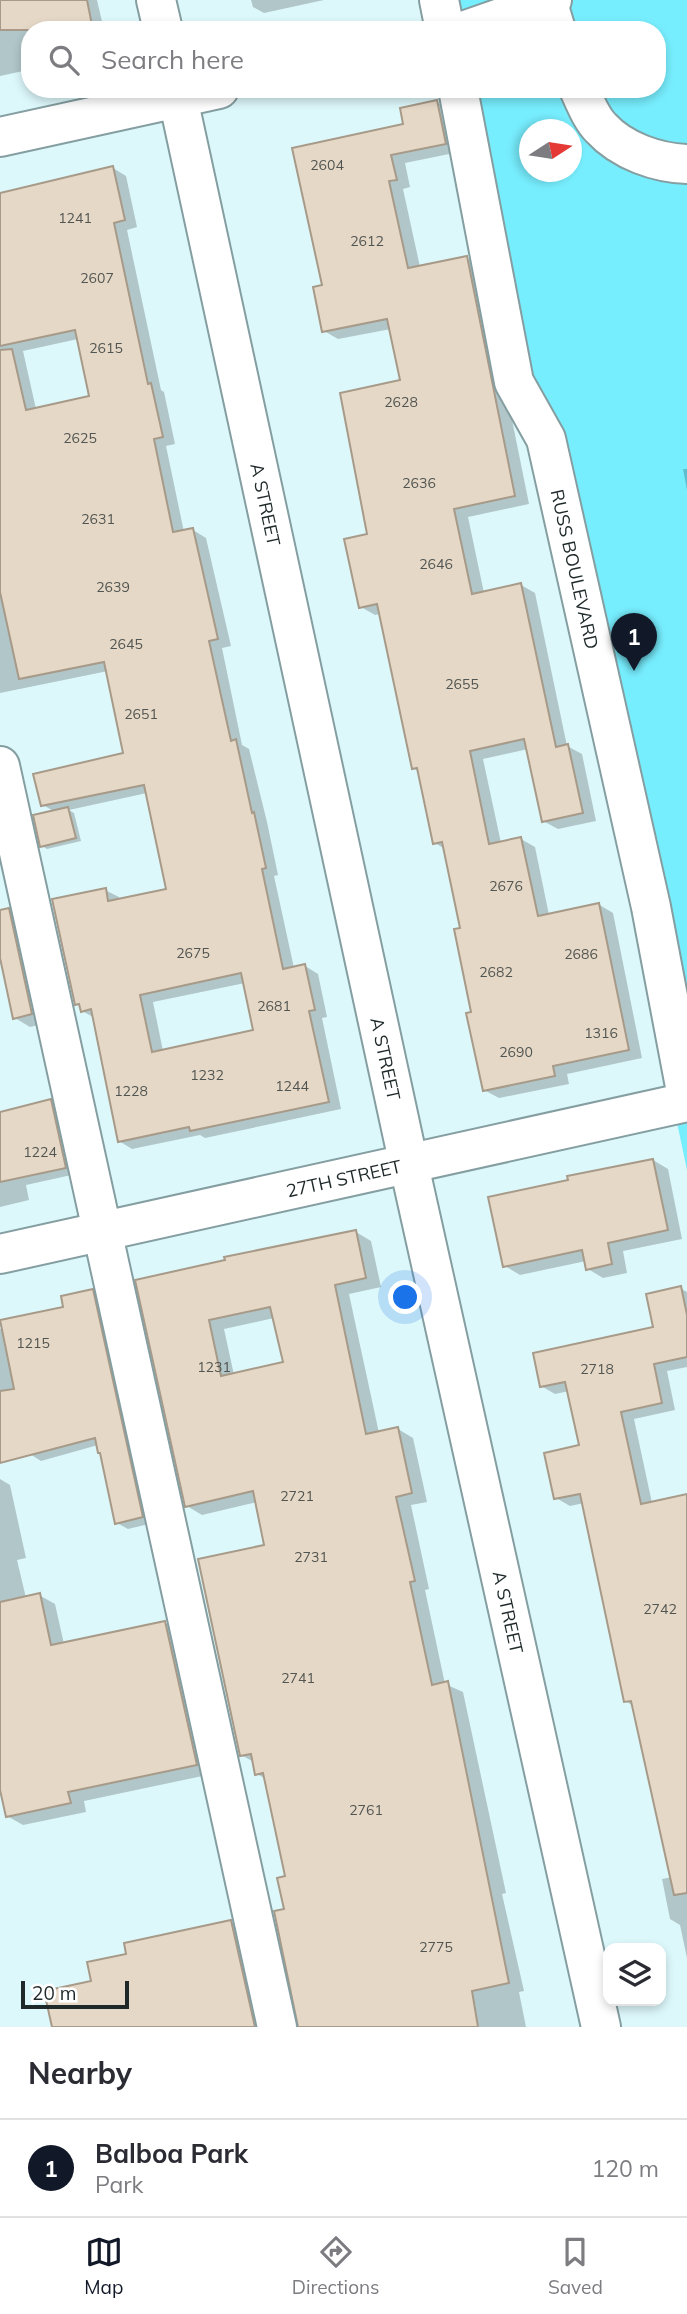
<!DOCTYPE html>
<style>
:root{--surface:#fff;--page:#f7f7f7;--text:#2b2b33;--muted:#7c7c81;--line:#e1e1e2;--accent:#111827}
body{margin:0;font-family:Mulish,sans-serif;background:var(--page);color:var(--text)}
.controls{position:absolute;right:21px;bottom:21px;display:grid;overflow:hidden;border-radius:14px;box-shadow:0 4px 10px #0003}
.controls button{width:63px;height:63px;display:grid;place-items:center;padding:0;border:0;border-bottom:2px solid var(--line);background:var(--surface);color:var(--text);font:35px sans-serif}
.compass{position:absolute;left:519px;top:119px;width:63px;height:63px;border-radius:50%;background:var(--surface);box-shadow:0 4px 10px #0003;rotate:78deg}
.scale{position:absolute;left:21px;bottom:18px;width:108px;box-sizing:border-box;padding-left:7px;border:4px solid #1f292a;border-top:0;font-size:19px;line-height:24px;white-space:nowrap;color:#1f292a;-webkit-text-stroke:5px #fff;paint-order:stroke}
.you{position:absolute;left:406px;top:1298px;width:24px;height:24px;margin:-18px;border:5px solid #fff;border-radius:50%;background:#1a73e8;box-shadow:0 0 0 10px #1a73e833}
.badge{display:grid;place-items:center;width:46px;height:46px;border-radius:50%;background:var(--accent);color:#fff;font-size:23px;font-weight:700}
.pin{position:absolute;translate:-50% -58px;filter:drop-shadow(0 2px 4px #0008)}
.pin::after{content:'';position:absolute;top:37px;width:24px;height:21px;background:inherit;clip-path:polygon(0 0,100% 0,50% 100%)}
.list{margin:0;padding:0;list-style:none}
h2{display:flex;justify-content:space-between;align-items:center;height:91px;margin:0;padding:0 28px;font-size:30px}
h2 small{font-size:23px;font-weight:400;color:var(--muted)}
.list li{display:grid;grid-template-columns:46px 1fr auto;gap:21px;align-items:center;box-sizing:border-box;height:98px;padding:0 28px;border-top:2px solid var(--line)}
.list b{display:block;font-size:26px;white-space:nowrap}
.list p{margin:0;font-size:23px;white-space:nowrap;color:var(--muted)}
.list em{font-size:23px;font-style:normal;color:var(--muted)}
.icon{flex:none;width:38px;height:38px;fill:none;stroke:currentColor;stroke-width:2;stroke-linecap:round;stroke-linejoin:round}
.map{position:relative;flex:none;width:687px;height:2027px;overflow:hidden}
.search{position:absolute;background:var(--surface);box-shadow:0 4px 10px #0003;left:21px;right:21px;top:21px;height:77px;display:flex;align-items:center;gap:18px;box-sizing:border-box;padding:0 24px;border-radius:28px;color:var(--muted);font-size:26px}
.sheet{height:189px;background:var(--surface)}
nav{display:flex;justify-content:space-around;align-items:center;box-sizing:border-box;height:98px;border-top:2px solid var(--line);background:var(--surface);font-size:19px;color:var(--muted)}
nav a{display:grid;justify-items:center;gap:4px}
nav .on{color:var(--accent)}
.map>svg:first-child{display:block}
.green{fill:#77eefe;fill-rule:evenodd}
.shadow{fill:#0003;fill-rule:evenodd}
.building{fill:#e6d8c7;stroke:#a79a89;stroke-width:2;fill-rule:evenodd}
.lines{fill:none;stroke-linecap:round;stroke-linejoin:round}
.minor-casing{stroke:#859ea1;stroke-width:42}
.major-casing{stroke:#859ea1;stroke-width:42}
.minor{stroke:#fff;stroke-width:38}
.major{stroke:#fff;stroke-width:38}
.labels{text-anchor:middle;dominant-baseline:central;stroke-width:5;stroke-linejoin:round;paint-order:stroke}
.number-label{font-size:14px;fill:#515551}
.street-label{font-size:18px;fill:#1f292a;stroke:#fff}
</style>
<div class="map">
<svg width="687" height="2027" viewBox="0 0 687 2027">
<rect width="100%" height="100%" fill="#ddf8fb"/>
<!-- green -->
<path class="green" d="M439 0H687V1170L458 89H657V30H445ZM530 130H572V172H530Z"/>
<!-- shadow -->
<g class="shadow">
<polygon points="0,0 97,0 104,30 30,30 30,63 26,63 28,70 0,76"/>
<polygon points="251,0 324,0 264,13 253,7"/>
<polygon points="436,102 451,110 459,152 405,163 410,187 403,189 420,267 466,258 481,266 529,504 468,517 484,593 521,585 535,593 567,746 582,754 596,821 558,829 543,821 528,749 483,759 501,843 521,839 535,847 549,915 598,904 613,913 642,1058 567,1074 569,1084 499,1098 484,1090 462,929 445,849 435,843 419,772 413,768 380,614 375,615 361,607 369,536 402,382 391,329 338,339 324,331 324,286 405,125"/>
<path d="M113 168 126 176 137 227 127 230 161 390 164 392 175 444 166 446 184 532 193 530 206 538 231 646 222 648 242 745 249 749 267 822 278 875 274 876 294 968 305 966 318 974 327 1017 322 1018 341 1109 205 1138 200 1135 132 1149 119 1141 95 1018 82 1011 81 1006 76 1004 105 890 119 897V900L168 890 147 793 69 810 74 813 81 841 47 849 42 846 55 812 43 805 125 754 108 671 0 693V195ZM78 339 91 398 36 409 23 351ZM245 983 255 1032 163 1051 153 1002Z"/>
<polygon points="683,469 687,469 687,490"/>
<polygon points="9,910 24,919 47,1023 30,1027 15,1018 0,954 0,912"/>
<polygon points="51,1104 62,1111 76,1174 26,1185 29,1200 0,1207 0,1115"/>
<polygon points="653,1160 668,1169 682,1239 623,1251 627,1273 603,1278 588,1269 586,1261 520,1275 505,1266"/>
<path d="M356 1232 371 1241 381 1287 349 1294 379 1433 398 1429 413 1438 427 1502 411 1505 429 1589 425 1590 445 1684 463 1692 506 1893 502 1894 524 1991 519 1992 526 2027H339L286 1911 287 1877 266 1779 257 1774 254 1762 241 1755 267 1547 257 1502 202 1515 187 1506 137 1281ZM274 1318 285 1364 234 1375 224 1329Z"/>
<polygon points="680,1288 687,1292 687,1367 667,1371 675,1410 634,1419 652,1503 687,1496 687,1958 680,1925 670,1919 662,1879 672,1877 633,1706 626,1701 584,1503 570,1506 556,1498 581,1447 569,1391 555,1394 541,1386 655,1329"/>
<polygon points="92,1291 103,1297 153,1523 128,1529 117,1523 102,1454 98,1445 41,1461 30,1454 0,1395 0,1329 65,1308"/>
<polygon points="0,1479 10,1485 26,1558 17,1560 26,1598 39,1595 55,1604 64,1644 165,1623 181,1632 212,1774 84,1801 86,1812 23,1825 7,1816 0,1782"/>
<polygon points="231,1922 246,1931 268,2027 54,2027 93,1982 128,1955"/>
</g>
<!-- building -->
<g class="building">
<polygon points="0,0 87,0 93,30 0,30"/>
<polygon points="437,100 446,144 391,155 397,180 389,181 408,268 467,256 515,496 454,509 472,594 521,583 556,747 568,744 583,813 542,822 524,739 470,751 489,844 521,837 538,916 599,903 629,1050 553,1066 555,1076 483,1091 466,1013 471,1012 454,929 460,928 442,842 433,844 417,768 412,769 377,604 359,608 344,539 367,534 340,393 400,380 387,319 322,332 313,287 322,285 292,148 403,124 400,108"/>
<path d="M113 166 125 220 114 223 148 384 151 383 163 437 154 439 173 532 193 528 218 639 209 641 231 741 236 739 252 813 254 812 266 868 262 869 283 969 305 964 315 1010 309 1011 329 1102 190 1131 189 1127 118 1142 91 1009 81 1012 79 1004 75 1005 52 899 106 888 108 901 166 889 144 785 41 806 33 774 123 753 104 662 19 679 0 592V350L12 349 26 410 89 396 75 330 0 346V193ZM241 973 253 1030 152 1052 140 995Z"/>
<polygon points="68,807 76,838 40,847 33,815"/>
<polygon points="9,908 32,1014 13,1019 0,958 0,910"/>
<polygon points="51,1099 66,1168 0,1182 0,1112"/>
<polygon points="653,1159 668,1230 608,1243 612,1264 586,1270 582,1250 503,1267 488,1197 568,1180 567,1176"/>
<path d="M356 1230 366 1278 335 1285 366 1434 398 1427 412 1493 396 1497 415 1581 410 1582 432 1685 448 1681 509 1983 472 1991 478 2027H298L274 1911 284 1909 277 1878 285 1876 263 1773 255 1775 251 1754 240 1756 198 1559 264 1545 253 1491 185 1507 135 1280 225 1260 224 1257ZM270 1307 283 1362 221 1376 209 1320Z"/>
<polygon points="681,1286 687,1315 687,1357 654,1364 662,1403 621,1412 641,1504 687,1494 687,1893 674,1895 631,1701 624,1702 580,1494 554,1499 544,1453 579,1445 565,1382 540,1387 533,1353 653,1327 646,1294"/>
<polygon points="93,1289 143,1517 115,1524 100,1453 98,1453 95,1438 0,1463 0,1391 14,1389 0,1320 63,1307 61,1296"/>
<polygon points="40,1593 51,1645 165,1621 197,1765 68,1792 71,1803 6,1817 0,1790 0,1602"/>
<polygon points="231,1920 255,2027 52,2027 44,1991 91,1981 87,1962 126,1954 124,1943"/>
</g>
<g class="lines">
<defs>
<g id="minor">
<polyline points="156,0 163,30"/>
<polyline points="439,0 445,30"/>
<polyline points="547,0 556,30"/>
<path id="s1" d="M176 89 409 1165 601 2027"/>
<path id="s2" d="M458 89 514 382 546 439 651 907 687 1097"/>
<path d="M579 89C585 102 591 118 601 128 622 151 657 163 687 164"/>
<polyline points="0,766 277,2027"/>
<path id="s3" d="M0 1254 687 1102"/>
</g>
<g id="major">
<polyline points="466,30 552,0"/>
<polyline points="0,137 219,89"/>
</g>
</defs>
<!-- minor casing -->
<use href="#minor" class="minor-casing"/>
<!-- major casing -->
<use href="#major" class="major-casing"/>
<!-- minor -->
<use href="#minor" class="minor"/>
<!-- major -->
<use href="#major" class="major"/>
</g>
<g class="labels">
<!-- number labels -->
<g class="number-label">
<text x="327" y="165">2604</text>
<text x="75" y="218">1241</text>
<text x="367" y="241">2612</text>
<text x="97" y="278">2607</text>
<text x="106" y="348">2615</text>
<text x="401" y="402">2628</text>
<text x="80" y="438">2625</text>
<text x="419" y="483">2636</text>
<text x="98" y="519">2631</text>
<text x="436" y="564">2646</text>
<text x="113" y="587">2639</text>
<text x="126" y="644">2645</text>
<text x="462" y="684">2655</text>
<text x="141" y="714">2651</text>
<text x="506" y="886">2676</text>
<text x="193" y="953">2675</text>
<text x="581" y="954">2686</text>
<text x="496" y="972">2682</text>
<text x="274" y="1006">2681</text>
<text x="601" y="1033">1316</text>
<text x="516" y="1052">2690</text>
<text x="207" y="1075">1232</text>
<text x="292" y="1086">1244</text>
<text x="131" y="1091">1228</text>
<text x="40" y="1152">1224</text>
<text x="33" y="1343">1215</text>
<text x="214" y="1367">1231</text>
<text x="597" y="1369">2718</text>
<text x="297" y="1496">2721</text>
<text x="311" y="1557">2731</text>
<text x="660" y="1609">2742</text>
<text x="298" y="1678">2741</text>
<text x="366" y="1810">2761</text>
<text x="436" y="1947">2775</text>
</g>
<!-- street labels -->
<g class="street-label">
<text stroke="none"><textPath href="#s1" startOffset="425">A STREET</textPath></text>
<text stroke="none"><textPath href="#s2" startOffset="497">RUSS BOULEVARD</textPath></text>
<text stroke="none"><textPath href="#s1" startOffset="992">A STREET</textPath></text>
<text stroke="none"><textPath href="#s3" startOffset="352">27TH STREET</textPath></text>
<text stroke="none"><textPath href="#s1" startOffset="1559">A STREET</textPath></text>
</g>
</g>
</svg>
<div class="controls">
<button><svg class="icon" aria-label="layers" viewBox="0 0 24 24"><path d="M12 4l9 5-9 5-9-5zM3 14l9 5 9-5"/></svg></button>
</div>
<svg class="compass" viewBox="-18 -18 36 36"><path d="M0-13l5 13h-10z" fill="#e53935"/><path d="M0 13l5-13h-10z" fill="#7c7c81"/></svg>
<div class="scale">20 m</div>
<div class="you"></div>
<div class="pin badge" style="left:634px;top:671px">1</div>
<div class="search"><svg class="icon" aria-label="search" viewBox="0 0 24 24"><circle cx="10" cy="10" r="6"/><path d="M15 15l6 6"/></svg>Search here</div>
</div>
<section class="sheet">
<h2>Nearby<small></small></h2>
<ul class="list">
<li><span class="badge">1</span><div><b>Balboa Park</b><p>Park</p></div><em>120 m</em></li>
</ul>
</section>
<nav>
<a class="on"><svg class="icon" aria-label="map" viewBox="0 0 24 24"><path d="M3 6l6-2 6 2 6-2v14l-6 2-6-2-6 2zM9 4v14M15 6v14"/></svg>Map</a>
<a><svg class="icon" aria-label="directions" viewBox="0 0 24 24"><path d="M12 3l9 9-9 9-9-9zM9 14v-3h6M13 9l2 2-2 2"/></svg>Directions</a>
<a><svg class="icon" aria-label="saved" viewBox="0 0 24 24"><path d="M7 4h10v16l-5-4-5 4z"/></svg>Saved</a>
</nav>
